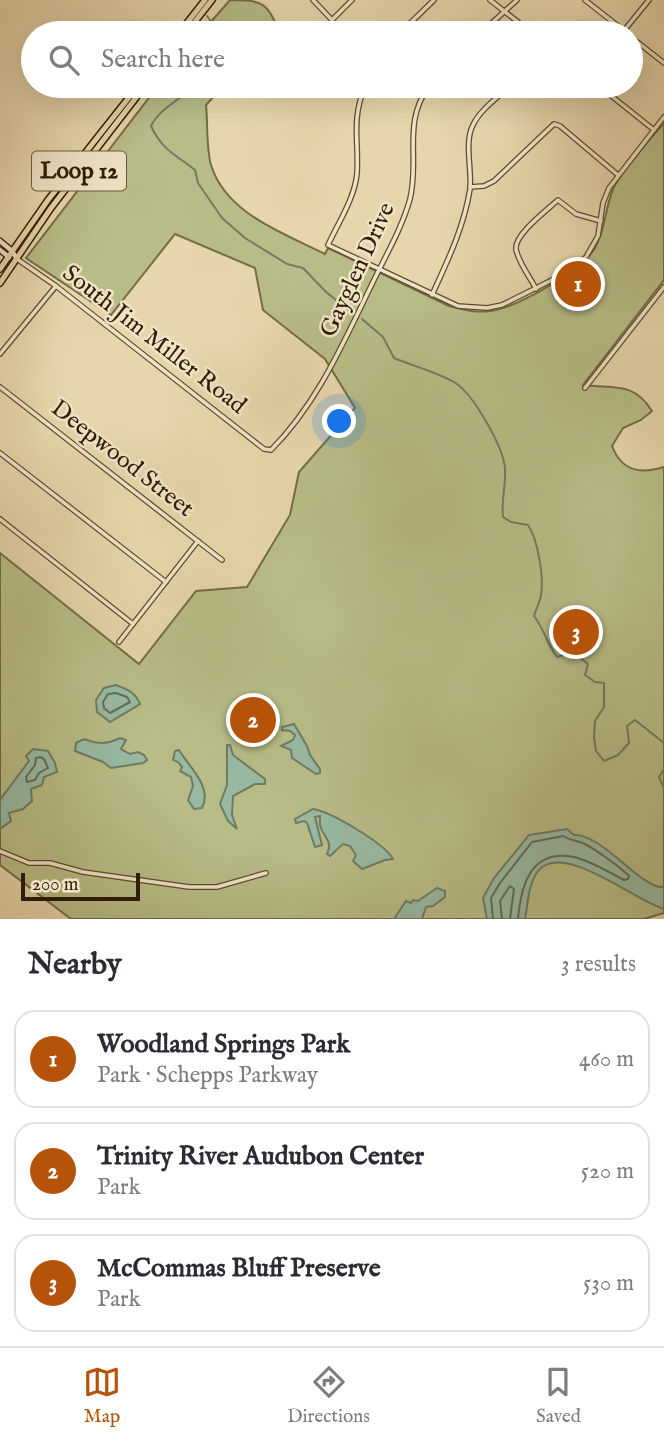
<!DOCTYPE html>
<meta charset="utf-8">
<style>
:root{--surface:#fff;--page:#f7f7f7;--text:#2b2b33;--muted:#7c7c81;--line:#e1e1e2;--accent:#b45309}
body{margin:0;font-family:"IM FELL English",serif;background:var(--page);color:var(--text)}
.scale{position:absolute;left:21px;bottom:18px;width:119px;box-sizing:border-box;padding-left:7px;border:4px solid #311d01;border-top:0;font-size:19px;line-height:24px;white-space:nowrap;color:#311d01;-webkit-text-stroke:5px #efe4c8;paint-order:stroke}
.you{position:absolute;left:340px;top:422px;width:24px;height:24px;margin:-18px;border:5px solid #fff;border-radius:50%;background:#1a73e8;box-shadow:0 0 0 10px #1a73e833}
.badge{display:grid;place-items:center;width:46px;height:46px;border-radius:50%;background:var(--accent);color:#fff;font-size:23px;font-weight:700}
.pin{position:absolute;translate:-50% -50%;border:4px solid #fff;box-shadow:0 2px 7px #0006}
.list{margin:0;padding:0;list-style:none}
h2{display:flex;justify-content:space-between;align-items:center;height:91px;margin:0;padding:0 28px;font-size:30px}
h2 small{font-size:23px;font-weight:400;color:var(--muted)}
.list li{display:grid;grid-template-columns:46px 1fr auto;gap:21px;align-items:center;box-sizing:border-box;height:98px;margin:0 14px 14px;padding:0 14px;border:2px solid var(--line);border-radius:21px}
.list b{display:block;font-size:26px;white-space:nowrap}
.list p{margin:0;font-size:23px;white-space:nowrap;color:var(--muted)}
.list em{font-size:23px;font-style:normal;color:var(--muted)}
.icon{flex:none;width:38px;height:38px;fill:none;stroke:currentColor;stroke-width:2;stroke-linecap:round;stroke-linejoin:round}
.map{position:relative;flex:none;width:664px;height:919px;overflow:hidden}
.search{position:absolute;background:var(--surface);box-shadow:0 7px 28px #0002;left:21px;right:21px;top:21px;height:77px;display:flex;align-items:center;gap:18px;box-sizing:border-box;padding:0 24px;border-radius:38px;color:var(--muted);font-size:26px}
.sheet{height:427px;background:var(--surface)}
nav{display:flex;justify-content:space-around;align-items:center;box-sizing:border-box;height:98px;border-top:2px solid var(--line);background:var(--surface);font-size:19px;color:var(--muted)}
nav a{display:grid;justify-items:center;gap:4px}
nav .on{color:var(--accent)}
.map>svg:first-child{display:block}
.green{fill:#b8bd87;stroke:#746d44;stroke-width:2}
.water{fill:#98baa3;stroke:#6f7b62;stroke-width:2}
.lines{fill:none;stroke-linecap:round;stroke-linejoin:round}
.shore{stroke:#646c52;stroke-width:2}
.stream{stroke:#6f7b62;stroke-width:2}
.minor-casing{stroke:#5e4b2c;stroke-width:6}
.secondary-casing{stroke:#311d01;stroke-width:7}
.primary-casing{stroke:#311d01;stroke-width:8}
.minor{stroke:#efe4c8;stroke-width:3.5}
.secondary{stroke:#efe4c8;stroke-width:4.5}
.primary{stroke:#e7d6ab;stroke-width:5}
.labels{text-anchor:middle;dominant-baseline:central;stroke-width:5;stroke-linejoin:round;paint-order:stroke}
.shield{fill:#efe4c8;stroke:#6a593d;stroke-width:2}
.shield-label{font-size:23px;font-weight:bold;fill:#311d01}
.street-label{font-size:24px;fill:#311d01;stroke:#efe4c8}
</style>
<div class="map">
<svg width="664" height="919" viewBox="0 0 664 919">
<rect width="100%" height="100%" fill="#e7d6ab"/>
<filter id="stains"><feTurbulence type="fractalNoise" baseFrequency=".00286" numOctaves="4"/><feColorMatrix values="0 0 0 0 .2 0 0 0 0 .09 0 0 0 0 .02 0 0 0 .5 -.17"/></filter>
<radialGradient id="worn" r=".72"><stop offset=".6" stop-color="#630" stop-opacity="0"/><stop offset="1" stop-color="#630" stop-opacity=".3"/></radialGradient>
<!-- green -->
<g class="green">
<path d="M230 0C261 0 269 2 279 33H201Z"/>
<path d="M158 86H223L206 105C208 124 206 147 211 165 226 214 284 233 325 254L328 248 449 306C464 310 476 313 491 311 517 307 582 271 595 248 606 229 605 206 614 187 627 163 647 143 664 123V280L583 385C614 389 633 381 652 411L641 420 623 428 612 446C622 472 641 474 664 467V913L644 919H71L0 865V553L139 664 196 591 247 587 290 515 299 472 355 408 325 359 263 310 255 268 175 234 111 315 26 258Z"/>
</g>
<!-- water -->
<g class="water">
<path d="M116 685C128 690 135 692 140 704L110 722 97 712 96 700 104 688Z"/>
<polygon points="294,724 307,746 310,755 320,769 320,773 316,774 292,758 291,750 281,746 293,740 295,735 290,731 282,730 282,727"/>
<path d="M120 738 126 740 121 749 130 754 138 752 144 755 147 760 143 763 111 768 103 762 75 751 76 743 84 739C98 744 106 745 120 738Z"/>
<polygon points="227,745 230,745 233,755 265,779 265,784 255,784 233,796 232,815 237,829 228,821 220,804 227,785"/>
<polygon points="33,749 48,751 55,763 57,772 44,777 42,785 31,789 32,801 23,809 9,813 11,821 0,829 0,800 29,761 26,756"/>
<path d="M179 750C189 767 213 787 202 808L194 809 188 800 193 786 191 777 180 771 182 767 178 762 173 760 175 751Z"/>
<path d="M313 809C332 812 385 844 393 859L385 860 362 869 353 861 356 855 350 846 343 844 330 856 327 854C333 841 325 839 321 828 319 824 320 820 320 816L315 817 322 845 315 847 307 823 304 821 296 823 295 819Z"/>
<path d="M567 829 574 835C603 834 642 890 664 887V909C638 903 563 840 538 871 528 885 528 903 525 919H487L483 898 494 878 529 835Z"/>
<polygon points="437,888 445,891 445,897 433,906 426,907 422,919 394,919 406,901 411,903 413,900 418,901"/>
</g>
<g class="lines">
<!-- shore -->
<g class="shore">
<polygon points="116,693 127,697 130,702 110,713 104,708 103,702 108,694"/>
<polygon points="40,757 44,759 48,768 39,773 35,780 27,782 26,777 35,765 36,758"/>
<path d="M493 919 491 898 500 883 532 842 563 836C570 840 573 840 580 842 590 845 620 867 629 876L628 879 624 880C609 872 591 861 574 857 531 848 521 885 518 919"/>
<polyline points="502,919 500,901 510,886 514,889 510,919"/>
</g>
<!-- stream -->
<g class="stream">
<polyline points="207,16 219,33"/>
<path d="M194 86C180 100 160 108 151 126 162 150 176 155 195 170L198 183 222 218 245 238 287 264 303 268 326 292 351 312"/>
<path d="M362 319 383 337 394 358C413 366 436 372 454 382 473 393 504 448 505 469 506 486 501 501 503 517L511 522 528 525C538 540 544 577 541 595 540 602 536 609 534 616 544 629 547 644 557 657L573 652 588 664 585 675 595 682 604 683V707L595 721 594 737 596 751 604 761 618 755 629 743 627 726 635 720 664 743"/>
<polyline points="664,769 659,777 664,788"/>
</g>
<defs>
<g id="minor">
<polyline points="313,0 332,20 352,0"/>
<polyline points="490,0 532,33"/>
<polyline points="585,0 627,33"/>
<polyline points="400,33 434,0"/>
<polyline points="481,33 517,0"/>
<polyline points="622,33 649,0"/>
<polyline points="631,37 664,63"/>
<path d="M365 86C351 121 359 139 357 173 355 198 338 223 328 245L458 306 487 308 502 305 570 271 586 257 598 236 603 203 609 188 664 117"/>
<polyline points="599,86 654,130"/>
<polyline points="470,187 484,186 494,181 554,124 560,126 618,175"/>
<path d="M17 259 56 286 264 449 271 450C318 403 344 341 373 282 386 255 402 228 410 199 420 158 402 123 429 86"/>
<path d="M536 289C530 277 518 262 516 249 514 235 547 210 558 200L576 214 601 221"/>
<path d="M432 295C448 260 464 227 470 189 472 169 464 142 473 125 480 110 498 97 510 86"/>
<polyline points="0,354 56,286"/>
<polyline points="0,387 222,560"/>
<polyline points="585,388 664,287"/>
<polyline points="0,453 166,582"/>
<polyline points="0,519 133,624"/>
<polyline points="119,642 198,541"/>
<polyline points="0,851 29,863 50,863 83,872 189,887 217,887 266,873"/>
</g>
<g id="secondary">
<polyline points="0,241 12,251 17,259"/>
<polyline points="0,250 9,257"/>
</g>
<g id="primary">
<polyline points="179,33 205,0"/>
<polyline points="186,33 212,0"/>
<polyline points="0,269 48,200 138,86"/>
<polyline points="0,283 51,208 145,86"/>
</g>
</defs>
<!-- minor casing -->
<use href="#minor" class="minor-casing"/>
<!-- secondary casing -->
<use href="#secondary" class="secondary-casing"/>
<!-- primary casing -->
<use href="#primary" class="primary-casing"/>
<!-- minor -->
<use href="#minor" class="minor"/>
<!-- secondary -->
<use href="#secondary" class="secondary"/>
<!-- primary -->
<use href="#primary" class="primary"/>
</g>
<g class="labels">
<!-- shield labels -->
<rect class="shield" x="32" y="151.5" width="94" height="39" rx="5"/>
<g class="shield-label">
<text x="79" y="171">Loop 12</text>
</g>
<!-- street labels -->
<g class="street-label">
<text transform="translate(358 270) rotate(-65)">Gayglen Drive</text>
<text transform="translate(154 340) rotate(38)">South Jim Miller Road</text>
<text transform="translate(122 459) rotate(38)">Deepwood Street</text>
</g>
</g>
<rect width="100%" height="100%" filter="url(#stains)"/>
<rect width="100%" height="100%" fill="url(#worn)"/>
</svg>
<div class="scale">200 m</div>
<div class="you"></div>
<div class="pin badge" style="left:578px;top:284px">1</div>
<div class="pin badge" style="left:253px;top:720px">2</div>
<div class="pin badge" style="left:576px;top:632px">3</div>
<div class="search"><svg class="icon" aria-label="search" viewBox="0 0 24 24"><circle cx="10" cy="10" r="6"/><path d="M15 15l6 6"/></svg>Search here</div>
</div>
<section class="sheet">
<h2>Nearby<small>3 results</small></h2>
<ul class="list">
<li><span class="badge">1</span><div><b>Woodland Springs Park</b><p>Park · Schepps Parkway</p></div><em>460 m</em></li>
<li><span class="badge">2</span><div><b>Trinity River Audubon Center</b><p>Park</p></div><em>520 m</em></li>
<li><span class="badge">3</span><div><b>McCommas Bluff Preserve</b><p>Park</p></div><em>530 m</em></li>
</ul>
</section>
<nav>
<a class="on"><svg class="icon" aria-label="map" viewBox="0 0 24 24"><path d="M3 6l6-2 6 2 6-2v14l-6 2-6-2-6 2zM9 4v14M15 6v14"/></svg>Map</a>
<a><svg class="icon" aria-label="directions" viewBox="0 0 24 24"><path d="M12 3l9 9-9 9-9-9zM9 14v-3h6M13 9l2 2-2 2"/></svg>Directions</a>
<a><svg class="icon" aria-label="saved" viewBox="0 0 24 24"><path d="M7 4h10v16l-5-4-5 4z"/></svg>Saved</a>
</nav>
